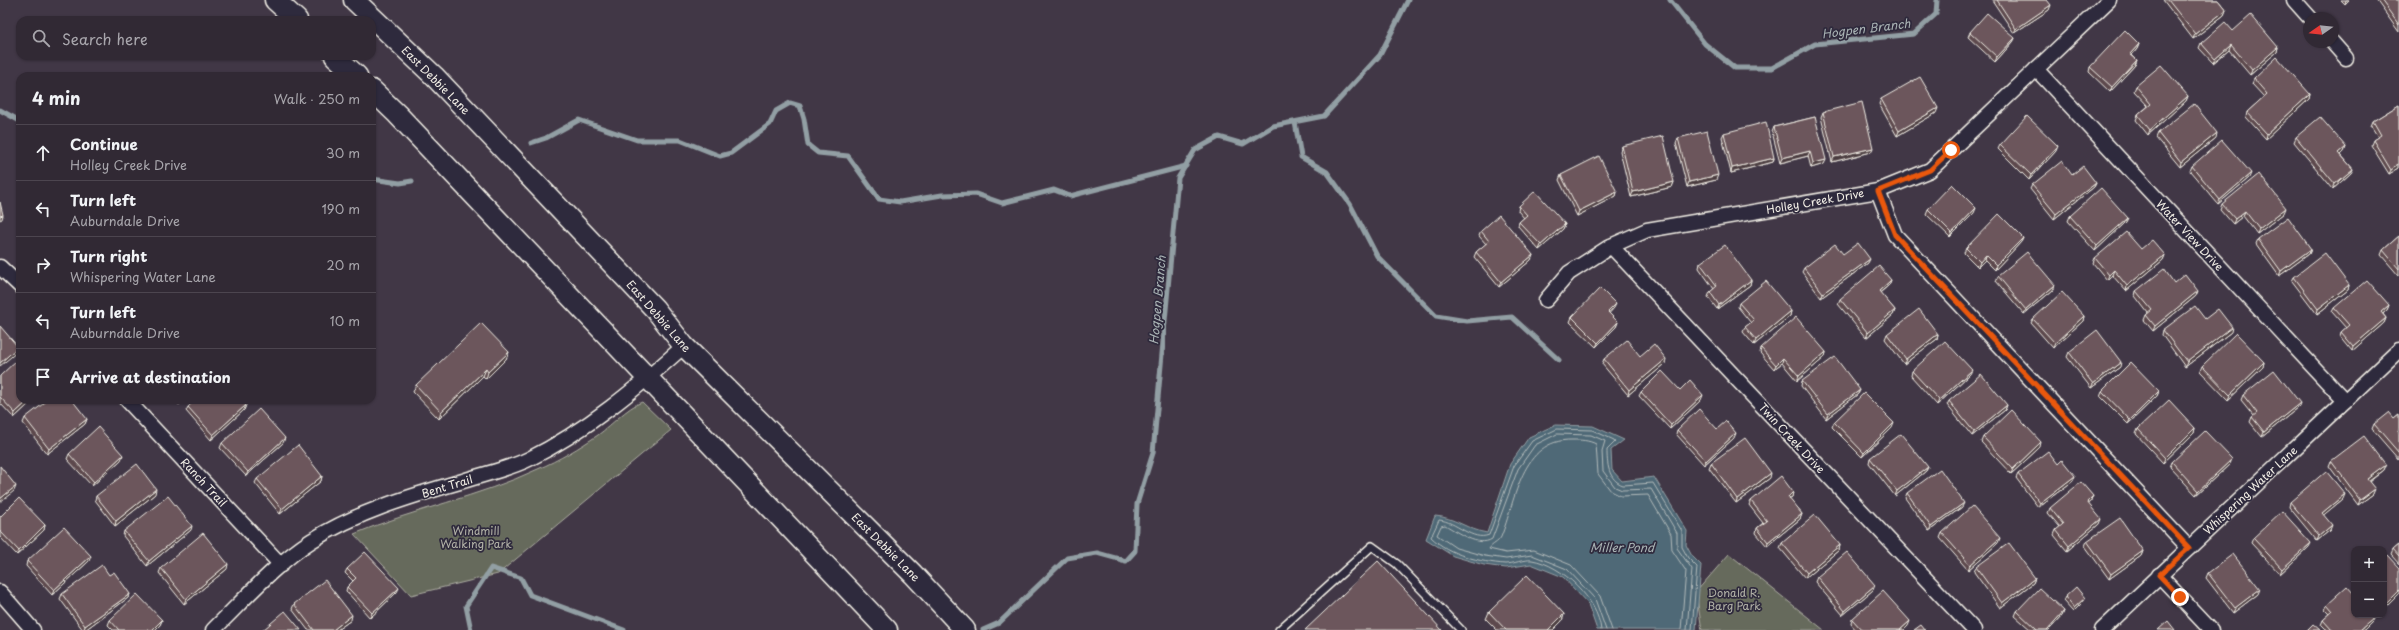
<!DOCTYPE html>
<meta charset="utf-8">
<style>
:root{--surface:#312934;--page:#39313c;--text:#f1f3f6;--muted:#a8a6ac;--line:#4c454f}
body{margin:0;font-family:"Playpen Sans",sans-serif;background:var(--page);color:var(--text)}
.controls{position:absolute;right:12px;bottom:12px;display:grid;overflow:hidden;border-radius:8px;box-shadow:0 1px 3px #0004}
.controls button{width:36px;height:36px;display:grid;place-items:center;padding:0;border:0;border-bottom:1px solid var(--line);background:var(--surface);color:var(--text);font:20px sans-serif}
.compass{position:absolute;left:2303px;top:12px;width:36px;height:36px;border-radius:50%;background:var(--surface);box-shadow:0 1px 3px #0004;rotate:256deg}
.stop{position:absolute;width:12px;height:12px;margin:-9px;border:3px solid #ea580c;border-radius:50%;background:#fff}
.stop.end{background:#ea580c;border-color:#fff;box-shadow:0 1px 4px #0008}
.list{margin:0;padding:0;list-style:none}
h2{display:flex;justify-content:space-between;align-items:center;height:52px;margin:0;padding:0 16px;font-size:17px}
h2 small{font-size:13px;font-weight:400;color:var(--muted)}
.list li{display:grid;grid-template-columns:26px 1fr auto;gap:12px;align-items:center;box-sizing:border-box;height:56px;padding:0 16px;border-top:1px solid var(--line)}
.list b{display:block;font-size:15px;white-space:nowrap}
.list p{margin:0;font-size:13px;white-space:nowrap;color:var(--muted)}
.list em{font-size:13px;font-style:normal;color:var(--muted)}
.icon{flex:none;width:22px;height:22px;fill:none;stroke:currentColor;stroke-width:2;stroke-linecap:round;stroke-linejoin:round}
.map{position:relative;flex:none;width:2399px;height:630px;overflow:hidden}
.search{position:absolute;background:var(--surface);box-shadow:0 1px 3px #0004;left:16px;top:16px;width:360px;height:44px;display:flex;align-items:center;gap:10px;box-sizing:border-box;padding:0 14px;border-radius:12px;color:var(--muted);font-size:15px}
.panel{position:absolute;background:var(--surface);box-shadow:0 1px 3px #0004;left:16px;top:72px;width:360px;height:332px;border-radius:12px}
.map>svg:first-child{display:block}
.green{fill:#666a5c;stroke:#adaea2}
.water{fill:#506977;stroke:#929fa4}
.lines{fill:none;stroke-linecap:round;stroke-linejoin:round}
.shore{stroke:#b2bbbb;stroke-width:1}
.stream{stroke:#929fa4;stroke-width:5}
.service-casing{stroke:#f4f1e8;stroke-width:10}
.minor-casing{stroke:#f4f1e8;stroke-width:17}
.secondary-casing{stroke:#f4f1e8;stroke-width:23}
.service{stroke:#2f2a3d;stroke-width:7}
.minor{stroke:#2f2a3d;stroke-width:14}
.secondary{stroke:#2f2a3d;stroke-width:20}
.wall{fill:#5d4a4e;stroke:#f4f1e8}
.shaded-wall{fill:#4c3c40;stroke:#f4f1e8}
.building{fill:#6c565b;stroke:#f4f1e8}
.route{stroke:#ea580c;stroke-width:5}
.labels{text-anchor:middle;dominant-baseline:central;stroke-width:3.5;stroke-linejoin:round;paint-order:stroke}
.street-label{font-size:11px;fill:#f4f1e8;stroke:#2f2a3d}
.park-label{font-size:11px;fill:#b4b4a9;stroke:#2f2a3d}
.water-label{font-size:12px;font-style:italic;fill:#aab4b5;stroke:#2f2a3d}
</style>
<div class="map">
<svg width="2399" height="630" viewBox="0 0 2399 630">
<rect width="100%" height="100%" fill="#413746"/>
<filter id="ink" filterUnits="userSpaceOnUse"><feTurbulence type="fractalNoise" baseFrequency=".025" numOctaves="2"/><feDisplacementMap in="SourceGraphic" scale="8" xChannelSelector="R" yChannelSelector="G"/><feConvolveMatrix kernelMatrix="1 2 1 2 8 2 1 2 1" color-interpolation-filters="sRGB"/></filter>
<g filter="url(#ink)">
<!-- green -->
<g class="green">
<path d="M642 402 671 430 498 574 411 595 354 534C414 509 479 497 538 469 559 460 579 448 598 435 612 425 626 408 642 402Z"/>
<polygon points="1729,554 1824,630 1702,630 1696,592"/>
</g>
<!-- water -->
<path class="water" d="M1555 425 1593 426 1624 440 1611 450 1612 470 1622 481 1654 477 1687 531 1686 545 1692 556 1701 565 1696 630H1597L1588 604 1563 577 1531 564 1506 568 1484 565 1453 556 1426 539 1435 516C1454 517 1468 530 1487 533L1510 464 1529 437Z"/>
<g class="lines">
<!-- shore -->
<g class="shore">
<path d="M1601 630C1598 599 1562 565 1532 560 1523 559 1514 564 1505 564 1480 562 1449 555 1431 537L1439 520C1456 521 1472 542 1489 535L1514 466 1532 441 1557 429 1592 430 1614 440 1615 442 1607 450C1607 463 1608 480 1623 485L1653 483 1682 531V547L1688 558 1697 567 1692 630"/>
<path d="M1606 630 1595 599 1567 569 1532 555 1506 559 1485 556 1456 548 1437 535 1441 526 1445 525C1458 532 1478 548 1492 539L1518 469 1535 445 1557 434 1591 435 1605 441 1602 451 1603 471 1615 487 1622 490 1651 489 1677 533V548L1692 569 1687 630"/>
<path d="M1612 630 1600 596 1571 565 1534 550 1506 553 1489 549C1492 544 1498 543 1501 537 1516 500 1521 439 1572 440 1581 440 1588 440 1596 444L1598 474 1611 491 1621 496 1648 495 1671 534 1672 550 1686 571 1681 630"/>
</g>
<!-- stream -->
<g class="stream">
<polyline points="1670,0 1705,44 1735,68 1772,68 1815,44 1914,34 1936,14 1937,0"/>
<polyline points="0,110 20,121"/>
<polyline points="1295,122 1301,157 1327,172 1350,204 1377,256 1436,316 1467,321 1512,317 1559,360"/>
<polyline points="531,143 546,138 579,120 637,140 680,140 720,156 731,153 770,124 776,111 790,103 800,106 804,119 808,145 818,153 848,156 879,199 900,202 942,195 976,194 1002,203 1054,190 1070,196 1186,166"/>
<polyline points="372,179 400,183 412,181"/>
<polyline points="471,630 466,606 491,568 521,578 530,595 624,630"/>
<polyline points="983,630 999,623 1067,558 1097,553 1126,561 1135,551 1137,504 1153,453 1178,178 1195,150 1219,137 1243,144 1273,126 1324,116 1380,55 1408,0"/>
</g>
<defs>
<polyline id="service" points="1279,630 1372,546 1397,564 1461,630"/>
<g id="minor">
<polyline points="2294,0 2310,18"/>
<polyline points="2332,42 2346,58"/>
<polyline points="2036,69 2345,401"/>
<polyline points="1878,191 1895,235 2189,548"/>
<polyline points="1611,246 1974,630"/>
<polyline points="0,267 20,286"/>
<polyline points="1546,300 1569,273 1611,246 1647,230 1878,191 1930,170 2109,0"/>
<polyline points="127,400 281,565"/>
<polyline points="2159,575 2211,630"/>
<polyline points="0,592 33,630"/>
<path d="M213 630C244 600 275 564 311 541 357 512 411 496 463 481 484 474 509 469 529 459 586 431 637 388 684 346"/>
<polyline points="2102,630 2399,350"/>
</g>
<g id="secondary">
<polyline points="275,0 297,20"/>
<polyline points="354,0 434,76 655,309 684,346 913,574 965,630"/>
<polyline points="335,56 357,76"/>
<polyline points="372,90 397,114 887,630"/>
</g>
</defs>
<!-- service casing -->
<use href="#service" class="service-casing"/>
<!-- minor casing -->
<use href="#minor" class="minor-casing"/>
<!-- secondary casing -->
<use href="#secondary" class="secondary-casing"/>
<!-- service -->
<use href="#service" class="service"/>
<!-- minor -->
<use href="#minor" class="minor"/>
<!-- secondary -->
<use href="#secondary" class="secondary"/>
</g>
<!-- wall -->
<g class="wall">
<polygon points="1992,0 2047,0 2049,10 2014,33"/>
<polygon points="2163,0 2218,0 2226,10 2224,15 2193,39"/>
<polygon points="2341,0 2349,0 2345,4"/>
<polygon points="2376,0 2399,0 2399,32"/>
<polygon points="2233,31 2278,47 2277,52 2250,75 2229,50 2213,63 2199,48 2201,43"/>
<polygon points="1970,32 2015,38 2013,42 1995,62 1968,37"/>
<polygon points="2139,44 2137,49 2132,55 2137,60 2135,65 2110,92 2089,72 2090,67"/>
<polygon points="2254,79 2310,94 2309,99 2266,139 2246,117 2247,112 2264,97 2252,84"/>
<polygon points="2136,86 2188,96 2186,101 2148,135 2136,120 2138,115 2148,106 2134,91"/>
<polygon points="1881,99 1936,113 1897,136 1879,104"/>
<polygon points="2399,105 2399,168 2389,174 2371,145 2373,140 2378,137 2371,126 2373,121"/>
<polygon points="1823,112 1871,152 1832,162 1821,117"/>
<polygon points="1815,117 1824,164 1811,168 1808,156 1780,163 1772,132 1774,127"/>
<polygon points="1724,133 1774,158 1773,162 1731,173 1722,137"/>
<polygon points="2158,133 2216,138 2180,167 2156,138"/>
<polygon points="2296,137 2346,147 2344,152 2341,155 2353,169 2351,173 2333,189 2294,142"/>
<polygon points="1678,138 1716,180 1687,187 1676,143"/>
<polygon points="2000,145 2056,151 2029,180 1998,149"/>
<polygon points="1622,146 1674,182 1672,187 1631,197 1620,151"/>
<polygon points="2192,166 2249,178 2218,204 2190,171"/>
<polygon points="1561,175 1617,192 1616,196 1577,216 1559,180"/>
<polygon points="2072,175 2096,183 2094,187 2054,219 2030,189 2032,185"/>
<polygon points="2222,204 2284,213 2257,234 2243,216 2233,224 2220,209"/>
<polygon points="1519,206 1565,224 1563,229 1539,250 1518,226 1519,222 1524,218 1518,211"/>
<polygon points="1928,209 1974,213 1950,237 1926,214"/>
<polygon points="2070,216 2126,222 2095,251 2068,221"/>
<polygon points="1481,231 1533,255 1531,260 1499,287 1474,257 1476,252 1486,244 1479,236"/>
<polygon points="2399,236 2399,276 2381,255 2383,250"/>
<polygon points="2023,238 2021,242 1995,270 1985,260 1978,267 1964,253 1966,248"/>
<polygon points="2258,239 2311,249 2309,254 2279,276 2256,244"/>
<polygon points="2141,249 2165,255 2163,260 2126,291 2112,275 2107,280 2093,263 2095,258"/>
<polygon points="1843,254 1868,263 1821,298 1802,272 1804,268"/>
<polygon points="1700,263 1751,280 1750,285 1717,309 1708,297 1710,292 1714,289 1699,268"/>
<polygon points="1998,276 2053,290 2024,314 1996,281"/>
<polygon points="2294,277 2349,285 2348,290 2317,314 2292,281"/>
<polygon points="1891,280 1889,285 1880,293 1895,310 1893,315 1866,338 1838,304 1840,299"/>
<polygon points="2174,283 2196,296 2153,331 2144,320 2146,315 2148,313 2135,296 2136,291"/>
<polygon points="1739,303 1791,311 1790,316 1754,345 1743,332 1745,327 1751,323 1738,307"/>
<polygon points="2389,305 2387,310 2383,314 2386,318 2384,323 2352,351 2340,336 2341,332 2346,328 2332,312 2334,308"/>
<polygon points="1614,308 1609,313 1618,322 1616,327 1596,347 1570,322 1572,317"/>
<polygon points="2084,316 2083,321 2053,348 2031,323 2033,319"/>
<polygon points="2205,319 2231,332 2185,367 2162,335 2163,330"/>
<polygon points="1887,334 1938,334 1937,339 1904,364 1885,339"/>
<polygon points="1761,348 1826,352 1825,357 1797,381 1782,363 1774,369 1760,353"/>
<polygon points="509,352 506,359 486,379 483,376 439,419 413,392 416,385"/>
<polygon points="2069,352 2120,367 2091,388 2067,357"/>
<polygon points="1640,356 1665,364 1628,395 1602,364 1604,359"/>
<polygon points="2264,362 2263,367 2228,400 2200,371 2202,366"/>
<polygon points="1912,371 1970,374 1937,405 1911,376"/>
<polygon points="0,376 33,400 14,418 0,403"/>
<polygon points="1802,381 1860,390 1858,394 1826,419 1801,386"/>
<polygon points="1680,390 1701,400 1670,429 1639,396 1641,392"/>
<polygon points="2102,391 2159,391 2157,396 2128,424 2100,396"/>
<polygon points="2243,395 2299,407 2262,437 2250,422 2252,417 2254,416 2241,400"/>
<polygon points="174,400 184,400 179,405"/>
<polygon points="1949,401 2007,405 2005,410 1972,436 1947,405"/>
<polygon points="246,405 244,410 211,440 186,411 188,407"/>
<polygon points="2399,414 2399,460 2372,429 2374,424 2394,418"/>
<polygon points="25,418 87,419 85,424 47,454 23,423"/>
<polygon points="1834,422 1892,428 1862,457 1832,427"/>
<polygon points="2195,428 2194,433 2163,463 2136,434 2138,429"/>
<polygon points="1717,429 1734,438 1704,465 1676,434 1677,430"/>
<polygon points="1983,437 2040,447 2011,474 1981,442"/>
<polygon points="222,443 283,443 246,476 220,448"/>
<polygon points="69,454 121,460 92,486 67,459"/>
<polygon points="1870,458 1928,467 1926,471 1895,496 1869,463"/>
<polygon points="2331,461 2386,465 2384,470 2369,482 2373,494 2358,505 2329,466"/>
<polygon points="2172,462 2230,464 2196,495 2170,467"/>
<polygon points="1711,463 1770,478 1736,503 1709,468"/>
<polygon points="2058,464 2073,481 2038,507 2016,478 2018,474"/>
<polygon points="322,476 321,481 280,514 255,483 257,479"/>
<polygon points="1793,492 1792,497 1789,499 1802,514 1800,519 1767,546 1756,533 1757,528 1763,523 1749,505 1751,501"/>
<polygon points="1907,493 1962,507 1929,531 1905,498"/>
<polygon points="155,494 115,526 95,500 96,496"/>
<polygon points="2343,499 2323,515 2330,530 2317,541 2289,507 2290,502"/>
<polygon points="2092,501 2088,504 2099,524 2067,551 2054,535 2056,530 2060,527 2048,513 2050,508"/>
<polygon points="0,517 45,525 44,530 17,555 0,537"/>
<polygon points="191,530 147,566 123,536 124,531"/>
<polygon points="1942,533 1998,543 1968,570 1940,538"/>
<polygon points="2253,538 2309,547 2280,574 2251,543"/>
<polygon points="2087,541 2143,551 2141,556 2109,579 2085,546"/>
<polygon points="1782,543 1840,545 1839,550 1805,578 1780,548"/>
<polygon points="2399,545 2399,564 2391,555 2393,550"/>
<polygon points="27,561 89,561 52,595 26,566"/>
<polygon points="1976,567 2035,578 2033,583 2000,608 1974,572"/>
<polygon points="161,568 227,569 184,604 159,573"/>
<polygon points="347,569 397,592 370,618 346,591 347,587 353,581 345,573"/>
<polygon points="2208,573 2258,594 2233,613 2206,578"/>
<polygon points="109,575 130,594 128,598 85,630 83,630 60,599 62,594"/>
<polygon points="1817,577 1873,590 1843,615 1815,582"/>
<polygon points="2065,597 2083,602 2073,612 2063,601"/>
<polygon points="294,604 351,620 337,630 308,630 292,609"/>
<polygon points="2327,604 2373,621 2364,630 2326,630 2321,625 2323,620 2330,614 2325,609"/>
<polygon points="2017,611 2064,611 2062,616 2049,630 2031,630 2015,616"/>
<polygon points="1489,612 1564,614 1562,621 1553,630 1497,630 1486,619"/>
<polygon points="1852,619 1908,626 1904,630 1856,630 1851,624"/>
<polygon points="110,620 162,620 160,625 155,630 113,630 108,625"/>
</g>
<!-- shaded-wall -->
<g class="shaded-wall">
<polygon points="2346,0 2349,0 2345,4"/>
<polygon points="2051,5 2049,10 2014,33 2016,29"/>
<polygon points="2226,10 2224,15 2193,39 2195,34"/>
<polygon points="2015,38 2013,42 1995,62 1997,57"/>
<polygon points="2139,44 2137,49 2129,58 2130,54"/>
<polygon points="2231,45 2229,50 2213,63 2215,59"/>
<polygon points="2278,47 2277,52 2250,75 2252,70"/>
<polygon points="2137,60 2135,65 2110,92 2112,87"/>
<polygon points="2310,94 2309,99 2266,139 2267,134"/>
<polygon points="2188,96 2186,101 2148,135 2150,130"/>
<polygon points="1938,108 1936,113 1897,136 1899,131"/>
<polygon points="2217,133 2216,138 2180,167 2181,162"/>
<polygon points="2058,146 2056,151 2029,180 2031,175"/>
<polygon points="2346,147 2344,152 2338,158 2339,153"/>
<polygon points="1873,148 1871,152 1832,162 1834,157"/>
<polygon points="1810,151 1808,156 1780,163 1782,158"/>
<polygon points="1774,158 1773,162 1731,173 1732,168"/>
<polygon points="1826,160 1824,164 1811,168 1813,163"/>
<polygon points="2399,164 2399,168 2389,174 2391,170"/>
<polygon points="2353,169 2351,173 2333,189 2335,184"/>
<polygon points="2251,173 2249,178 2218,204 2220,200"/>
<polygon points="1718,175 1716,180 1687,187 1689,182"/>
<polygon points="1674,182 1672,187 1631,197 1633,192"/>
<polygon points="2096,183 2094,187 2054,219 2056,214"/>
<polygon points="1617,192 1616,196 1577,216 1579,211"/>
<polygon points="1976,208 1974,213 1950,237 1952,233"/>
<polygon points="2286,208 2284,213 2257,234 2259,229"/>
<polygon points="2245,211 2243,216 2233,224 2235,219"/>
<polygon points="3,215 2,219 0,220 0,216"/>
<polygon points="2128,218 2126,222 2095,251 2097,246"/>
<polygon points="1565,224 1563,229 1539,250 1541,245"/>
<polygon points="2023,238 2021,242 1995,270 1996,265"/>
<polygon points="2311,249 2309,254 2279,276 2281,271"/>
<polygon points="1533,255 1531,260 1499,287 1501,282"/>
<polygon points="1986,255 1985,260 1978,267 1980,262"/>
<polygon points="2165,255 2163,260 2126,291 2127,286"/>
<polygon points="1870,259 1868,263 1821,298 1823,293"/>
<polygon points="2114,270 2112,275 2107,280 2109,275"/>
<polygon points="1751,280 1750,285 1717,309 1719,305"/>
<polygon points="1891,280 1889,285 1877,295 1879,291"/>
<polygon points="2055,285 2053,290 2024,314 2026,310"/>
<polygon points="2349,285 2348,290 2317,314 2318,309"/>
<polygon points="2198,291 2196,296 2153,331 2155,326"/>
<polygon points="1616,304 1614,308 1606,317 1608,312"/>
<polygon points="2389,305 2387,310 2379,317 2381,312"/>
<polygon points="1895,310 1893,315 1866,338 1868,333"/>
<polygon points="1791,311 1790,316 1754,345 1756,340"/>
<polygon points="2084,316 2083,321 2053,348 2055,343"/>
<polygon points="2386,318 2384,323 2352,351 2353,346"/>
<polygon points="1618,322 1616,327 1596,347 1598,343"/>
<polygon points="2232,327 2231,332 2185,367 2187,362"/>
<polygon points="1938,334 1937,339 1904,364 1906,359"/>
<polygon points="18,347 17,352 0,366 0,363"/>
<polygon points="509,352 506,359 486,379 488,372"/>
<polygon points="1826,352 1825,357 1797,381 1799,376"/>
<polygon points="1783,358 1782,363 1774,369 1776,365"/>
<polygon points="1666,359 1665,364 1628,395 1629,390"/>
<polygon points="2121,362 2120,367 2091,388 2093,384"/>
<polygon points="2264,362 2263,367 2228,400 2230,395"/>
<polygon points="486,369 483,376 439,419 441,412"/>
<polygon points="1972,370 1970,374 1937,405 1939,400"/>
<polygon points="1860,390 1858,394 1826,419 1828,414"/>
<polygon points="2159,391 2157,396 2128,424 2130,420"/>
<polygon points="1703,395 1701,400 1670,429 1671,425"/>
<polygon points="29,400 33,400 14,418 15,413"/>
<polygon points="181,400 184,400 179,405"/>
<polygon points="2300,403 2299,407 2262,437 2264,432"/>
<polygon points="246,405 244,410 211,440 213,435"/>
<polygon points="2007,405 2005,410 1972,436 1974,432"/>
<polygon points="87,419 85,424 47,454 49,449"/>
<polygon points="1894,423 1892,428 1862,457 1864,453"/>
<polygon points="2195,428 2194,433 2163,463 2165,458"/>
<polygon points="1736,433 1734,438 1704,465 1706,461"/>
<polygon points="285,438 283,443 246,476 248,472"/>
<polygon points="2041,442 2040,447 2011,474 2013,469"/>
<polygon points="123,455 121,460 92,486 94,482"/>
<polygon points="2232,459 2230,464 2196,495 2198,491"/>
<polygon points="2386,465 2384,470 2365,484 2367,479"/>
<polygon points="1928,467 1926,471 1895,496 1897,491"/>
<polygon points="1771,473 1770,478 1736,503 1737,499"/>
<polygon points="322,476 321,481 280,514 282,509"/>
<polygon points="2075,476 2073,481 2038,507 2040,503"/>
<polygon points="16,486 14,491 0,502 0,499"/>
<polygon points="156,489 155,494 115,526 116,521"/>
<polygon points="2375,489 2373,494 2358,505 2360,500"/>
<polygon points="1793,492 1792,497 1786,501 1788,497"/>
<polygon points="2345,494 2343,499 2320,518 2322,513"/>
<polygon points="2093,496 2092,501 2085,507 2087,502"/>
<polygon points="1964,503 1962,507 1929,531 1931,527"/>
<polygon points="1802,514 1800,519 1767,546 1768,542"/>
<polygon points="2101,519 2099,524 2067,551 2069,546"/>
<polygon points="45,525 44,530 17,555 19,551"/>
<polygon points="2332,525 2330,530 2317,541 2319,536"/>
<polygon points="192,526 191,530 147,566 149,561"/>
<polygon points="2000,538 1998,543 1968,570 1970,565"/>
<polygon points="2311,543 2309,547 2280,574 2282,569"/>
<polygon points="1840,545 1839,550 1805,578 1807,573"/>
<polygon points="2143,551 2141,556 2109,579 2111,574"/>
<polygon points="91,556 89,561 52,595 54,590"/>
<polygon points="228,564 227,569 184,604 186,599"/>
<polygon points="2035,578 2033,583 2000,608 2002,603"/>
<polygon points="1875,585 1873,590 1843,615 1845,611"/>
<polygon points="399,588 397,592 370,618 372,613"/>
<polygon points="2260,589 2258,594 2233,613 2235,608"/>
<polygon points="2399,591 2399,594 2384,609 2384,606"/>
<polygon points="130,594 128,598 85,630 84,630 85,626"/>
<polygon points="2085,598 2083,602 2073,612 2074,608"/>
<polygon points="2064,611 2062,616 2049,630 2047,630"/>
<polygon points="1564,614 1562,621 1553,630 1548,630"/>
<polygon points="352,615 351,620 337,630 333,630"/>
<polygon points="2375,617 2373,621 2364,630 2360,630"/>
<polygon points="162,620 160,625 155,630 152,630"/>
<polygon points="1910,621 1908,626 1904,630 1900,630"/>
</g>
<!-- building -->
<g class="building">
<polygon points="1997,0 2047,0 2051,5 2016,29"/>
<polygon points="2168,0 2218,0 2226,10 2195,34"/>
<polygon points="2381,0 2399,0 2399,25"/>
<polygon points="1987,13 2015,38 1997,57 1970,32"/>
<polygon points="2251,15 2278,47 2252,70 2231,45 2215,59 2201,43 2225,22 2233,31"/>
<polygon points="2125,30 2139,44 2130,54 2137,60 2112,87 2090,67"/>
<polygon points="2277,57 2310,94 2267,134 2247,112 2267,94 2254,79"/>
<polygon points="2161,65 2188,96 2150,130 2138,115 2151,104 2136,86"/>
<polygon points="1920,77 1938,108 1899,131 1881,99"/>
<polygon points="1862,102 1873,148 1834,157 1823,112"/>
<polygon points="2194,104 2217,133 2181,162 2158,133"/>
<polygon points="2399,105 2399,164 2391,170 2373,140 2381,135 2373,121"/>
<polygon points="2027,116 2058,146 2031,175 2000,145"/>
<polygon points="1815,117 1826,160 1813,163 1810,151 1782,158 1774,127"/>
<polygon points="2320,117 2346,147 2339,153 2353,169 2335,184 2296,137"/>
<polygon points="1766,122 1774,158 1732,168 1724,133"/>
<polygon points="1707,131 1718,175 1689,182 1678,138"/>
<polygon points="1663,136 1674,182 1633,192 1622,146"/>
<polygon points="2222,140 2251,173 2220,200 2192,166"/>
<polygon points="1599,156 1617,192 1579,211 1561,175"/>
<polygon points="2062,161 2072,175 2083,166 2096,183 2056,214 2032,185"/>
<polygon points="2259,174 2286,208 2259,229 2245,211 2235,219 2222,204"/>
<polygon points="1952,184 1976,208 1952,233 1928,209"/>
<polygon points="2101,188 2128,218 2097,246 2070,216"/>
<polygon points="1535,191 1565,224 1541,245 1519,222 1527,215 1519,206"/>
<polygon points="0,202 3,215 0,216"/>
<polygon points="1999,214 2023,238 1996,265 1986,255 1980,262 1966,248"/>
<polygon points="1499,215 1533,255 1501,282 1476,252 1489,241 1481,231"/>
<polygon points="2288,217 2311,249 2281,271 2258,239"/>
<polygon points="2126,232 2141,249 2152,240 2165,255 2127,286 2114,270 2109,275 2095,258"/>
<polygon points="2399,236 2399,269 2383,250"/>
<polygon points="1858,243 1870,259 1823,293 1804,268 1835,244 1843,254"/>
<polygon points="1725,245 1751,280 1719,305 1710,292 1717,286 1700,263"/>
<polygon points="2027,252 2055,285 2026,310 1998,276"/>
<polygon points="2325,253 2349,285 2318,309 2294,277"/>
<polygon points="1879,266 1891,280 1879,291 1895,310 1868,333 1840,299"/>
<polygon points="2164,269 2174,283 2185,274 2198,291 2155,326 2146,315 2152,310 2136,291"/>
<polygon points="2367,280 2389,305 2381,312 2386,318 2353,346 2341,332 2349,325 2334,308"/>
<polygon points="1766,281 1791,311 1756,340 1745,327 1754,320 1739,303"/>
<polygon points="1600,288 1616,304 1608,312 1618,322 1598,343 1572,317"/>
<polygon points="2062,292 2084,316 2055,343 2033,319"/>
<polygon points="2195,306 2205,319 2218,309 2232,327 2187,362 2163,330"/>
<polygon points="1919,309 1938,334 1906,359 1887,334"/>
<polygon points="1796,317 1826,352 1799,376 1783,358 1776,365 1761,348"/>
<polygon points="481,323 509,352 488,372 486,369 441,412 416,385"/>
<polygon points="0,326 18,347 0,363"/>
<polygon points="2097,330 2121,362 2093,384 2069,352"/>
<polygon points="2236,333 2264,362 2230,395 2202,366"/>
<polygon points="1627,340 1640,356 1654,344 1666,359 1629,390 1604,359"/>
<polygon points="1945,341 1972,370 1939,400 1912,371"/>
<polygon points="20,357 20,400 29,400 15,413 0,397 0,376"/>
<polygon points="1835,357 1860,390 1828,414 1802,381"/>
<polygon points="2131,362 2159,391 2130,420 2102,391"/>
<polygon points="2274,370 2300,403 2264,432 2252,417 2257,413 2243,395"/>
<polygon points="1662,371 1680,390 1690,380 1703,395 1671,425 1641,392"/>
<polygon points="1981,374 2007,405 1974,432 1949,401"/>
<polygon points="1864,393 1894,423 1864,453 1834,422"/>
<polygon points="48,400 72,400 87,419 49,449 25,418"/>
<polygon points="195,400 242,400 246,405 213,435 188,407"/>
<polygon points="2169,400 2195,428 2165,458 2138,429"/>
<polygon points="259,409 285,438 248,472 222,443"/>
<polygon points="1699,409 1717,429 1726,421 1736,433 1706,461 1677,430"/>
<polygon points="2011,410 2041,442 2013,469 1983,437"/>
<polygon points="2389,412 2394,418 2399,414 2399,453 2374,424"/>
<polygon points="98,427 123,455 94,482 69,454"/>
<polygon points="2205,431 2232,459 2198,491 2172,462"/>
<polygon points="1901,434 1928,467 1897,491 1870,458"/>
<polygon points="2364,436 2386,465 2367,479 2375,489 2360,500 2331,461"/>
<polygon points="1745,438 1771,473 1737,499 1711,463"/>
<polygon points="298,445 322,476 282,509 257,479"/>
<polygon points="2048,451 2058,464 2062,460 2075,476 2040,503 2018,474"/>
<polygon points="137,464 156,489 116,521 96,496"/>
<polygon points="0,466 16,486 0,499"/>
<polygon points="1940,469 1964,503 1931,527 1907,493"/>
<polygon points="2326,471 2345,494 2322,513 2332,525 2319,536 2290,502"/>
<polygon points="1781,476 1793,492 1788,497 1802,514 1768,542 1757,528 1767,521 1751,501"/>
<polygon points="2081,482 2093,496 2087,502 2101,519 2069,546 2056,530 2063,524 2050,508"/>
<polygon points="168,496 192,526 149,561 124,531"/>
<polygon points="19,498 45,525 19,551 0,531 0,517"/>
<polygon points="1972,506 2000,538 1970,565 1942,533"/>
<polygon points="2282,511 2311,543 2282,569 2253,538"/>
<polygon points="1815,515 1840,545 1807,573 1782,543"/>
<polygon points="2120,518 2143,551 2111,574 2087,541"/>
<polygon points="64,527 91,556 54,590 27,561"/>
<polygon points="203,533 228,564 186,599 161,568"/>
<polygon points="2009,543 2035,578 2002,603 1976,567"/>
<polygon points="2399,545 2399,557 2393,550"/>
<polygon points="365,552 399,588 372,613 347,587 356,578 347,569"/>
<polygon points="1847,552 1875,585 1845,611 1817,577"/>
<polygon points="2233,554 2260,589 2235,608 2208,573"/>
<polygon points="2387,555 2399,568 2399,591 2384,606 2384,558"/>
<polygon points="1378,561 1442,630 1305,630"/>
<polygon points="102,565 109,575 114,572 130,594 85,626 62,594"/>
<polygon points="1527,575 1564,614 1548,630 1506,630 1489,612"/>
<polygon points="325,580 352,615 333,630 314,630 294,604"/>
<polygon points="2347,586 2354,594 2354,615 2373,615 2375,617 2360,630 2332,630 2323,620 2333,611 2327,604"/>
<polygon points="2076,587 2085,598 2074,608 2065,597"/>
<polygon points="2039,588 2064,611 2047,630 2037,630 2017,611"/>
<polygon points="1883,591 1910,621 1900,630 1862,630 1852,619"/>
<polygon points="137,594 162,620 152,630 119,630 110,620"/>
<polygon points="285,611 301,630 263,630"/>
<polygon points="2168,621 2175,630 2158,630"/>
<polygon points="2313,624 2320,630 2307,630"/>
<polygon points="1921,625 1925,630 1914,630"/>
</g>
</g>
<g class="lines" filter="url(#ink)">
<!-- route -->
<polyline class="route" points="1951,150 1930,170 1878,191 1895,235 2189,548 2159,575 2180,597"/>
</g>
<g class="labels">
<!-- street labels -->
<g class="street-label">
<text transform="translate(436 80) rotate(45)">East Debbie Lane</text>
<text transform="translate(1815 201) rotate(-10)">Holley Creek Drive</text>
<text transform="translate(2190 235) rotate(47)">Water View Drive</text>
<text transform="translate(659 316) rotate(49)">East Debbie Lane</text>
<text transform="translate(1792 438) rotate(47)">Twin Creek Drive</text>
<text transform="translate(204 482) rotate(47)">Ranch Trail</text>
<text transform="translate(447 486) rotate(-17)">Bent Trail</text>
<text transform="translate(2250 490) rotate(-43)">Whispering Water Lane</text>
<text transform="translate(886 547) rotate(45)">East Debbie Lane</text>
</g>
<!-- park labels -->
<g class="park-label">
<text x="476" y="530">Windmill<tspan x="476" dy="13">Walking Park</tspan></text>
<text x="1734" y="592">Donald R.<tspan x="1734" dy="13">Barg Park</tspan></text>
</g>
<!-- water labels -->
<g class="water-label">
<text transform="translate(1866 28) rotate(-7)">Hogpen Branch</text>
<text transform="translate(1157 300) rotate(-85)">Hogpen Branch</text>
<text x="1622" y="547">Miller Pond</text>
</g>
</g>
</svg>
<div class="controls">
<button>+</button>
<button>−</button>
</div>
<svg class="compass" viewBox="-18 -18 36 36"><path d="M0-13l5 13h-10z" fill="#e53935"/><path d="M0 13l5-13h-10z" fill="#a8a6ac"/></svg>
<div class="stop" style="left:1951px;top:150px"></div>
<div class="stop end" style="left:2180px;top:597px"></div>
<div class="search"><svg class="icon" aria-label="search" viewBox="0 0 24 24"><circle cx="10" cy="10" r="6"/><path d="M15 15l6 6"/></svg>Search here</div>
<section class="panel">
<h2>4 min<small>Walk · 250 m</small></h2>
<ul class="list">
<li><svg class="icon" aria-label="ahead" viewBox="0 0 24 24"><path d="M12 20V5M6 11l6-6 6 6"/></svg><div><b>Continue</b><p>Holley Creek Drive</p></div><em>30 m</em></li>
<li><svg class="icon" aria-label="left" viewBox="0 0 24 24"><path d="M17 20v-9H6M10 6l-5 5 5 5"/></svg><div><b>Turn left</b><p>Auburndale Drive</p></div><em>190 m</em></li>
<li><svg class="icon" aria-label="right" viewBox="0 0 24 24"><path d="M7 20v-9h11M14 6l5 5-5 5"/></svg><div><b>Turn right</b><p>Whispering Water Lane</p></div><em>20 m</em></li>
<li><svg class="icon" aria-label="left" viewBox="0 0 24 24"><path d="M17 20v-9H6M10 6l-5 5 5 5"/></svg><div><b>Turn left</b><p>Auburndale Drive</p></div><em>10 m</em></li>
<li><svg class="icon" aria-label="arrive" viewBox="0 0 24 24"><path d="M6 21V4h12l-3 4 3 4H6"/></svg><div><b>Arrive at destination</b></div></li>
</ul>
</section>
</div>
